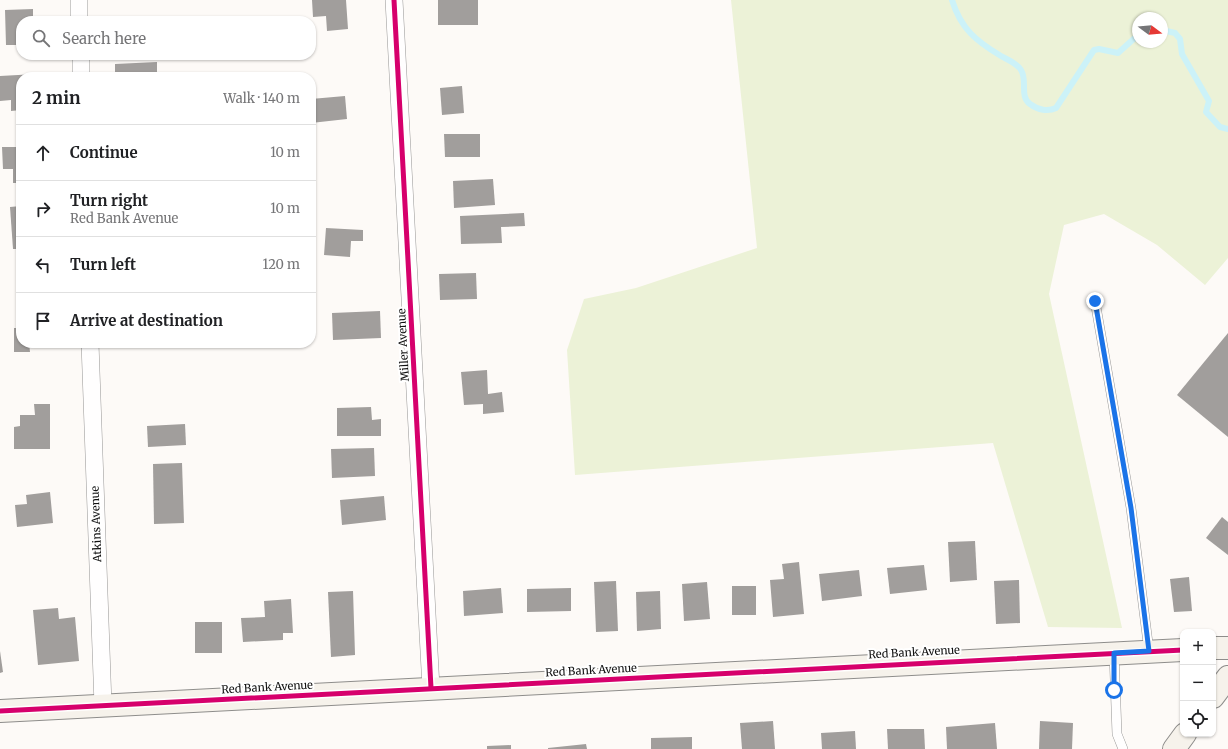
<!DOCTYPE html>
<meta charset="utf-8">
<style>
:root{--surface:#fff;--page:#f6f6f6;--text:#202124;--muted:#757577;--line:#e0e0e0}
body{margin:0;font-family:Merriweather,serif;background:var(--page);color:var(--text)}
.controls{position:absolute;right:12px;bottom:12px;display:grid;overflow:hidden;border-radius:8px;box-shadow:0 1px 3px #0004}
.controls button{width:36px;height:36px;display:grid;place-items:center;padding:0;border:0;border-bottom:1px solid var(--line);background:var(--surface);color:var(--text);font:20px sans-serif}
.compass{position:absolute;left:1132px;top:12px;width:36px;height:36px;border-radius:50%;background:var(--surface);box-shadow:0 1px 3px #0004;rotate:106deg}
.stop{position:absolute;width:12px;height:12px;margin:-9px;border:3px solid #1a73e8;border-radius:50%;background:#fff}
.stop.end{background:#1a73e8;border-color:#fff;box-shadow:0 1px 4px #0008}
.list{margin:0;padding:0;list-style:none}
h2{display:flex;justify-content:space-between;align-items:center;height:52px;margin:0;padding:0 16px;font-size:17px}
h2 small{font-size:13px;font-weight:400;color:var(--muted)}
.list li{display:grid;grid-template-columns:26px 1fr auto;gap:12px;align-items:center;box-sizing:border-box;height:56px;padding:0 16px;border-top:1px solid var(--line)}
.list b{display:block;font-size:15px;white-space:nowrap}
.list p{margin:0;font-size:13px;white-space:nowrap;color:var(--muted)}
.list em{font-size:13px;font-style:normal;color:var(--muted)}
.icon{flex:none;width:22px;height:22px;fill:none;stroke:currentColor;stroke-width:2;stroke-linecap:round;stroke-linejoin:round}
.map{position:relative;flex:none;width:1228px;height:749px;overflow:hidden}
.search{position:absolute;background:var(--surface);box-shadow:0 1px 3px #0004;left:16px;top:16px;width:300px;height:44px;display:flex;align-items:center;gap:10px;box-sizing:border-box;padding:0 14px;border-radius:16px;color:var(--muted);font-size:15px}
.panel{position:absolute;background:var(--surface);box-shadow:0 1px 3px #0004;left:16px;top:72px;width:300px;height:276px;border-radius:16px}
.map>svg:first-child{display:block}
.green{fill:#ecf2d7;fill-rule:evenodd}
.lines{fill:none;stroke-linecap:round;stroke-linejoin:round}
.stream{stroke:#ccf2f8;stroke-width:6}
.building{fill:#a19e9c}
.lane-casing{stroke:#979695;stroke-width:10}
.street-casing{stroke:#979695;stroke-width:18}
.secondary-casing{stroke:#8e8d8b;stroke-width:24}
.lane{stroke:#fffefe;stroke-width:9}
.street{stroke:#fffefe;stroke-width:17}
.secondary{stroke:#f6f2eb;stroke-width:22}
.cycleway-casing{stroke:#fff;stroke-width:8}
.cycleway{stroke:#d6006c;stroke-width:5}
.route{stroke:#1a73e8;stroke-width:5}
.labels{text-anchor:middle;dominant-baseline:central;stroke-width:4;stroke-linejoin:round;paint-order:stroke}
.street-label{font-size:11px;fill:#111;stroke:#fff}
</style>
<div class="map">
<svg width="1228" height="749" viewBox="0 0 1228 749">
<rect width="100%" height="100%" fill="#fdfaf7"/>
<!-- green -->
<path class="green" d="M731 0H1228V258L1205 285 1157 245 1104 214 1064 225 1049 294 1122 628 1048 627 993 443 575 475 567 350 584 299 636 288 757 248ZM1138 18H1162V42H1138Z"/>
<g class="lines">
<!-- stream -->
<g class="stream">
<path d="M952 0C961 29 976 41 1001 56 1008 60 1017 63 1021 70 1028 81 1019 96 1030 104 1038 110 1048 112 1056 108L1094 50 1099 49 1118 53 1138 35"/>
<polyline points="1162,30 1175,33 1180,39 1182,54 1209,101 1206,112 1220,127 1228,129"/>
</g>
</g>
<!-- building -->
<g class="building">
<polygon points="312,0 346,0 348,29 327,31 326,16 313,17"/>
<rect x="438" y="0" width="40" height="25"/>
<polygon points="33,9 33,21 21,21 21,45 6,45 5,10"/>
<polygon points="157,62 157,77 115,77 115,64"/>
<polygon points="36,74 37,77 21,77 21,110 11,111 11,100 0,101 0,76"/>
<polygon points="462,86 464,113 442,115 440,88"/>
<polygon points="345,96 347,119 311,123 311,99"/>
<polygon points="444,134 480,134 480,157 445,157"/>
<polygon points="2,147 21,147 21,183 13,183 13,169 3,169"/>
<polygon points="493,179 495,205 454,208 453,181"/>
<polygon points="21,206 21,249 13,249 10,207"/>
<polygon points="524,213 525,226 501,227 502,243 461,244 460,216"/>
<polygon points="326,228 363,230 363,241 351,241 350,257 324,255"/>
<polygon points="476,273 477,299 440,300 439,274"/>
<polygon points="21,291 21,307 17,307 16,292"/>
<polygon points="380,311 381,338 333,340 332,313"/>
<polygon points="14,328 21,328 21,343 29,343 30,352 14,352"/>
<polygon points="1228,333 1228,437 1177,395"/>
<polygon points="487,370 488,394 502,392 504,412 483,414 483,404 464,405 461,372"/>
<polygon points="34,404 50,404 50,449 14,449 14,427 20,426 20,415 35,415"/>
<polygon points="371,407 372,420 381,419 381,436 337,436 337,408"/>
<polygon points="185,424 186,445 148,447 147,426"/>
<polygon points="374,448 375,476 332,478 331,449"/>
<polygon points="182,463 184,523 154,524 153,464"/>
<polygon points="50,492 53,523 17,527 15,505 27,504 26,495"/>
<polygon points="384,496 386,520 342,525 340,500"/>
<polygon points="1222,517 1228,522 1228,555 1206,538"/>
<polygon points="975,541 977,580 950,582 948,542"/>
<polygon points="799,562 804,614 773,617 770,580 784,579 782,564"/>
<polygon points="924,565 927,590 890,594 887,568"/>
<polygon points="859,570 862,596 822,601 819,574"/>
<polygon points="1189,577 1192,611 1174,612 1170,579"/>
<polygon points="1019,580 1020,623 996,624 994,581"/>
<polygon points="616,581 618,631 596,632 594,582"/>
<polygon points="707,582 710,619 684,621 682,584"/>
<rect x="732" y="586" width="24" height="29"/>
<polygon points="501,588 503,613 464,616 463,591"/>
<polygon points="571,588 571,611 527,612 527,589"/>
<polygon points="353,591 355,655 331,657 328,592"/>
<polygon points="660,591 661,629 637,631 636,592"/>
<polygon points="291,599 293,633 283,633 283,640 243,642 241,618 265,617 264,601"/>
<polygon points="58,608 59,619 75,617 79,661 38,665 33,610"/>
<rect x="195" y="622" width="27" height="31"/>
<polygon points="0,651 3,672 0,673"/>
<polygon points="773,721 775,749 742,749 740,723"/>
<polygon points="1040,721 1073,723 1072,749 1039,749"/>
<polygon points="995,723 997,749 947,749 946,727"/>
<polygon points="887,729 924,729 925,749 888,749"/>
<polygon points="855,731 856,749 822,749 821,733"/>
<polygon points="692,737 692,749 651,749 651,738"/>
<polygon points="586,744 587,749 548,749 548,748"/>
<polygon points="511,745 511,749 487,749 487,746"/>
</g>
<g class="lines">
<defs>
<g id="lane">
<polyline points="1095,301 1131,508 1149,651"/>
<polyline points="1114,653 1117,734 1123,749"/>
</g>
<g id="street">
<polyline points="79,0 79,21"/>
<polyline points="394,0 431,688"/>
<polyline points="81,55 81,77"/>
<polyline points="90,343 103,705"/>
</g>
<g id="secondary">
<polyline points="1213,648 1228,648"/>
<polyline points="1213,697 1228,677"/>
<polyline points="0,711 1183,650"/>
<polyline points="1174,749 1185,734"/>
</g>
</defs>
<!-- lane casing -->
<use href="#lane" class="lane-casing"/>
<!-- street casing -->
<use href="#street" class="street-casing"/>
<!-- secondary casing -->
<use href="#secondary" class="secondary-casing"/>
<!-- lane -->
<use href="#lane" class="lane"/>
<!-- street -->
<use href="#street" class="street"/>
<!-- secondary -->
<use href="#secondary" class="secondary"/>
<defs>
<g id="cycleway">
<polyline points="394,0 431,688"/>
<polyline points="0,711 1183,650"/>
</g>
</defs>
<!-- cycleway casing -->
<use href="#cycleway" class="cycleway-casing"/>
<!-- cycleway -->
<use href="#cycleway" class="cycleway"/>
</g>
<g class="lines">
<!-- route -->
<polyline class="route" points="1095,301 1131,508 1149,651 1114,653 1114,690"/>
</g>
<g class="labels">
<!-- street labels -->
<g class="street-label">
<text transform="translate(403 345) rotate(-93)">Miller Avenue</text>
<text transform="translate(96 524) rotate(-92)">Atkins Avenue</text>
<text transform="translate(914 652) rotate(-3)">Red Bank Avenue</text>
<text transform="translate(591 670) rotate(-3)">Red Bank Avenue</text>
<text transform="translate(267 687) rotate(-3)">Red Bank Avenue</text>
</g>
</g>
</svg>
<div class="controls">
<button>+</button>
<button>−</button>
<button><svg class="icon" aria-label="locate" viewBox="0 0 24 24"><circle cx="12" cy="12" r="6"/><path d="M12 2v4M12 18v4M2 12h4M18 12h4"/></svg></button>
</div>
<svg class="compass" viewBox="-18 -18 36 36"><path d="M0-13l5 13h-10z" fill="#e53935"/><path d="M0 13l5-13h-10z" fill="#757577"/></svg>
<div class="stop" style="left:1114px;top:690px"></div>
<div class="stop end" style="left:1095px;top:301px"></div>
<div class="search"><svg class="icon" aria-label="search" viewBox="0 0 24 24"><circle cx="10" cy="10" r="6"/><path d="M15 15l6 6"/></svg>Search here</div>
<section class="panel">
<h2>2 min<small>Walk · 140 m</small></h2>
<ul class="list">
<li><svg class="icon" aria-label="ahead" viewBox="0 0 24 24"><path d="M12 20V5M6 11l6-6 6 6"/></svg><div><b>Continue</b></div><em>10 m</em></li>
<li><svg class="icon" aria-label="right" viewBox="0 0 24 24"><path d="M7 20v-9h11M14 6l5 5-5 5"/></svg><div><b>Turn right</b><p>Red Bank Avenue</p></div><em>10 m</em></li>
<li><svg class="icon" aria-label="left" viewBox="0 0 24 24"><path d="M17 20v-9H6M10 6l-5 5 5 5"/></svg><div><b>Turn left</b></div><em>120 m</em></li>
<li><svg class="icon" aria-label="arrive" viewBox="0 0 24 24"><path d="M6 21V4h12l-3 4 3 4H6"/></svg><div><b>Arrive at destination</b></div></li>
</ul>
</section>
</div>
